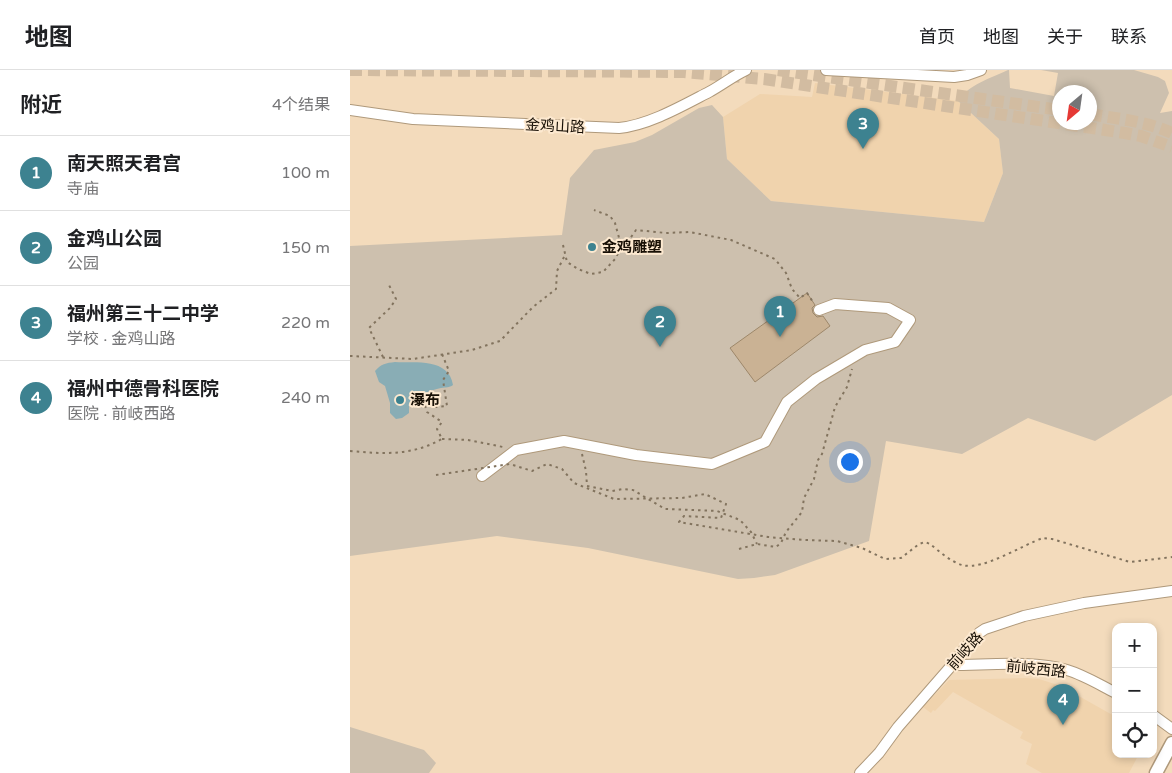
<!DOCTYPE html>
<html lang="zh">
<meta charset="utf-8">
<style>
:root{--surface:#fff;--page:#f6f6f6;--text:#202124;--muted:#757577;--line:#e0e0e0;--accent:#3d8290}
body{margin:0;font-family:"Varela Round","Noto Sans SC",sans-serif;background:var(--page);color:var(--text)}
.controls{position:absolute;right:15px;bottom:15px;display:grid;overflow:hidden;border-radius:10px;box-shadow:0 2px 8px #0003}
.controls button{width:45px;height:45px;display:grid;place-items:center;padding:0;border:0;border-bottom:1px solid var(--line);background:var(--surface);color:var(--text);font:25px sans-serif}
.compass{position:absolute;left:702px;top:15px;width:45px;height:45px;border-radius:50%;background:var(--surface);box-shadow:0 2px 8px #0003;rotate:209deg}
.you{position:absolute;left:499px;top:391px;width:18px;height:18px;margin:-12px;border:4px solid #fff;border-radius:50%;background:#1a73e8;box-shadow:0 0 0 8px #1a73e833}
.badge{display:grid;place-items:center;width:32px;height:32px;border-radius:50%;background:var(--accent);color:#fff;font-size:16px;font-weight:700}
.pin{position:absolute;translate:-50% -41px;filter:drop-shadow(0 1px 2px #0008)}
.pin::after{content:'';position:absolute;top:26px;width:18px;height:15px;background:inherit;clip-path:polygon(0 0,100% 0,50% 100%)}
.list{margin:0;padding:0;list-style:none}
h2{display:flex;justify-content:space-between;align-items:center;height:65px;margin:0;padding:0 20px;font-size:21px}
h2 small{font-size:16px;font-weight:400;color:var(--muted)}
.list li{display:grid;grid-template-columns:32px 1fr auto;gap:15px;align-items:center;box-sizing:border-box;height:75px;padding:0 20px;border-top:1px solid var(--line)}
.list b{display:block;font-size:19px;white-space:nowrap}
.list p{margin:0;font-size:16px;white-space:nowrap;color:var(--muted)}
.list em{font-size:16px;font-style:normal;color:var(--muted)}
.icon{flex:none;width:28px;height:28px;fill:none;stroke:currentColor;stroke-width:2;stroke-linecap:round;stroke-linejoin:round}
.map{position:relative;flex:none;width:822px;height:703px;overflow:hidden}
header{display:flex;align-items:center;gap:30px;box-sizing:border-box;height:70px;padding:0 25px;background:var(--surface);border-bottom:1px solid var(--line)}
header strong{font-size:24px}
nav{display:flex;gap:28px;margin-inline-start:auto;font-size:18px}
main{display:flex}
aside{flex:1;background:var(--surface)}
.map>svg:first-child{display:block}
.built{fill:#f0d3ad}
.green{fill:#cdc0ae;fill-rule:evenodd}
.water{fill:#89adb5}
.building{fill:#cab294;stroke:#9d876a}
.lines{fill:none;stroke-linecap:round;stroke-linejoin:round}
.major-tunnel{stroke:#d2bca1;stroke-width:12;stroke-dasharray:12 6;stroke-linecap:butt}
.minor-casing{stroke:#af997b;stroke-width:12}
.major-casing{stroke:#af997b;stroke-width:15}
.path{stroke:#82735e;stroke-width:2;stroke-dasharray:2.5 4;stroke-linecap:butt}
.minor{stroke:#fff;stroke-width:10}
.major{stroke:#fff;stroke-width:12}
.path-bridge{stroke:#82735e;stroke-width:2;stroke-dasharray:2.5 4;stroke-linecap:butt}
.poi-dot{fill:#3d8290;stroke:#fde9d0;stroke-width:2}
.labels{text-anchor:middle;dominant-baseline:central;stroke-width:4;stroke-linejoin:round;paint-order:stroke}
.street-label{font-size:15px;fill:#170f05;stroke:#fde9d0}
.poi-label{font-size:15px;font-weight:bold;fill:#170f05;stroke:#fde9d0;text-anchor:start}
</style>
<header>
<strong>地图</strong>
<nav><a>首页</a><a>地图</a><a>关于</a><a>联系</a></nav>
</header>
<main>
<aside>
<h2>附近<small>4个结果</small></h2>
<ul class="list">
<li><span class="badge">1</span><div><b>南天照天君宫</b><p>寺庙</p></div><em>100 m</em></li>
<li><span class="badge">2</span><div><b>金鸡山公园</b><p>公园</p></div><em>150 m</em></li>
<li><span class="badge">3</span><div><b>福州第三十二中学</b><p>学校 · 金鸡山路</p></div><em>220 m</em></li>
<li><span class="badge">4</span><div><b>福州中德骨科医院</b><p>医院 · 前岐西路</p></div><em>240 m</em></li>
</ul>
</aside>
<div class="map">
<svg width="822" height="703" viewBox="0 0 822 703">
<rect width="100%" height="100%" fill="#f3dbbc"/>
<!-- built -->
<g class="built">
<polygon points="465,13 608,31 649,69 653,103 634,152 421,131 377,89 373,47 410,24 462,27"/>
<polygon points="675,608 689,609 711,616 766,647 766,684 789,684 779,703 692,703 676,694 682,674 670,668 673,662 603,622 585,641 583,640 581,643 573,637 599,610"/>
</g>
<!-- green -->
<g class="green">
<path d="M658 0H659L660 18 704 26 708 3 691 0H784L808 7 815 11 819 23 810 43 822 41V325L745 371 678 348 612 384 536 371 519 471 425 505 404 508 388 509 238 478 147 466 0 486V176L212 165 220 108 244 80 285 72 302 65 349 38 362 35 373 47 377 89 421 131 634 152 653 103 649 69 608 31C618 15 641 8 658 0ZM710 22H740V52H710Z"/>
<polygon points="0,657 74,680 86,693 79,703 0,703"/>
</g>
<!-- water -->
<path class="water" d="M45 292C66 293 99 288 103 315 99 318 96 317 91 318 80 320 67 326 59 333V343L52 348 46 349 40 343V333L35 316 29 312 25 301C31 294 36 293 45 292Z"/>
<!-- building -->
<polygon class="building" points="457,223 465,235 462,238 463,243 467,247 473,246 480,256 405,312 380,278"/>
<g class="lines">
<!-- major-tunnel -->
<g class="major-tunnel">
<polyline points="0,0 334,2 414,9 775,63 791,66 822,77"/>
<polyline points="428,0 710,40"/>
<path d="M740 44C768 49 796 51 822 63"/>
</g>
<defs>
<g id="minor">
<polyline points="476,0 604,7 617,5 631,0"/>
<path d="M0 40 63 49 269 58C299 55 332 36 359 22 372 15 383 6 396 0"/>
<polyline points="132,406 166,380 214,371 286,385 362,394 415,372 437,332 466,309 515,280 545,272 560,250 538,238 485,234 469,240"/>
<path d="M602 595C638 595 682 590 717 600 734 605 750 615 766 623"/>
<polyline points="803,645 822,659"/>
<polyline points="510,703 529,683 548,657 602,595 616,577 629,563 635,559 674,546 734,533 822,521"/>
</g>
<polyline id="major" points="806,703 822,673"/>
</defs>
<!-- minor casing -->
<use href="#minor" class="minor-casing"/>
<!-- major casing -->
<use href="#major" class="major-casing"/>
<!-- path -->
<g class="path">
<polyline points="213,175 217,192 228,199 241,204 253,202 266,188 271,175 265,153 260,146 244,140"/>
<polyline points="271,175 279,170 286,160 316,163 340,162 381,170 425,189 436,203 442,219 450,228 457,223 463,232"/>
<polyline points="0,286 63,289 122,280 150,271 183,237 206,219 207,201 215,185"/>
<polyline points="33,287 19,258 40,238 46,229 39,215"/>
<polyline points="92,369 118,370 153,377"/>
<path d="M0 381C34 384 61 386 92 369L87 359 92 352 77 342 75 335 86 337 97 336 93 310 99 301 92 284"/>
<polyline points="232,384 236,401 237,416 262,421 273,419 283,420 315,439 367,441 390,450 401,462 407,474"/>
<polyline points="389,479 407,474 426,477 431,473 436,462 452,442 454,428 464,409 468,390 472,384 485,337 497,317 502,299"/>
</g>
<!-- minor -->
<use href="#minor" class="minor"/>
<!-- major -->
<use href="#major" class="major"/>
<!-- path-bridge -->
<path class="path-bridge" d="M86 405 160 394 182 401 197 394 212 399 224 413 264 429 332 428 355 424 376 434 371 448 334 446 329 452 418 467 454 470 487 471 512 478 535 489 551 488 569 474 575 472 580 474C589 481 601 492 612 495 633 501 672 475 693 468L702 469 780 492 822 487"/>
</g>
<!-- markers -->
<g class="poi-dot">
<circle cx="242" cy="177" r="5"/>
<circle cx="50" cy="330" r="5"/>
</g>
<g class="labels">
<!-- street labels -->
<g class="street-label">
<text transform="translate(205 56) rotate(3)">金鸡山路</text>
<text transform="translate(615 581) rotate(-48)">前岐路</text>
<text transform="translate(686 599) rotate(6)">前岐西路</text>
</g>
<!-- poi labels -->
<g class="poi-label">
<text x="252" y="177">金鸡雕塑</text>
<text x="60" y="330">瀑布</text>
</g>
</g>
</svg>
<div class="controls">
<button>+</button>
<button>−</button>
<button><svg class="icon" aria-label="locate" viewBox="0 0 24 24"><circle cx="12" cy="12" r="6"/><path d="M12 2v4M12 18v4M2 12h4M18 12h4"/></svg></button>
</div>
<svg class="compass" viewBox="-18 -18 36 36"><path d="M0-13l5 13h-10z" fill="#e53935"/><path d="M0 13l5-13h-10z" fill="#757577"/></svg>
<div class="you"></div>
<div class="pin badge" style="left:430px;top:267px">1</div>
<div class="pin badge" style="left:310px;top:277px">2</div>
<div class="pin badge" style="left:513px;top:79px">3</div>
<div class="pin badge" style="left:713px;top:655px">4</div>
</div>
</main>
